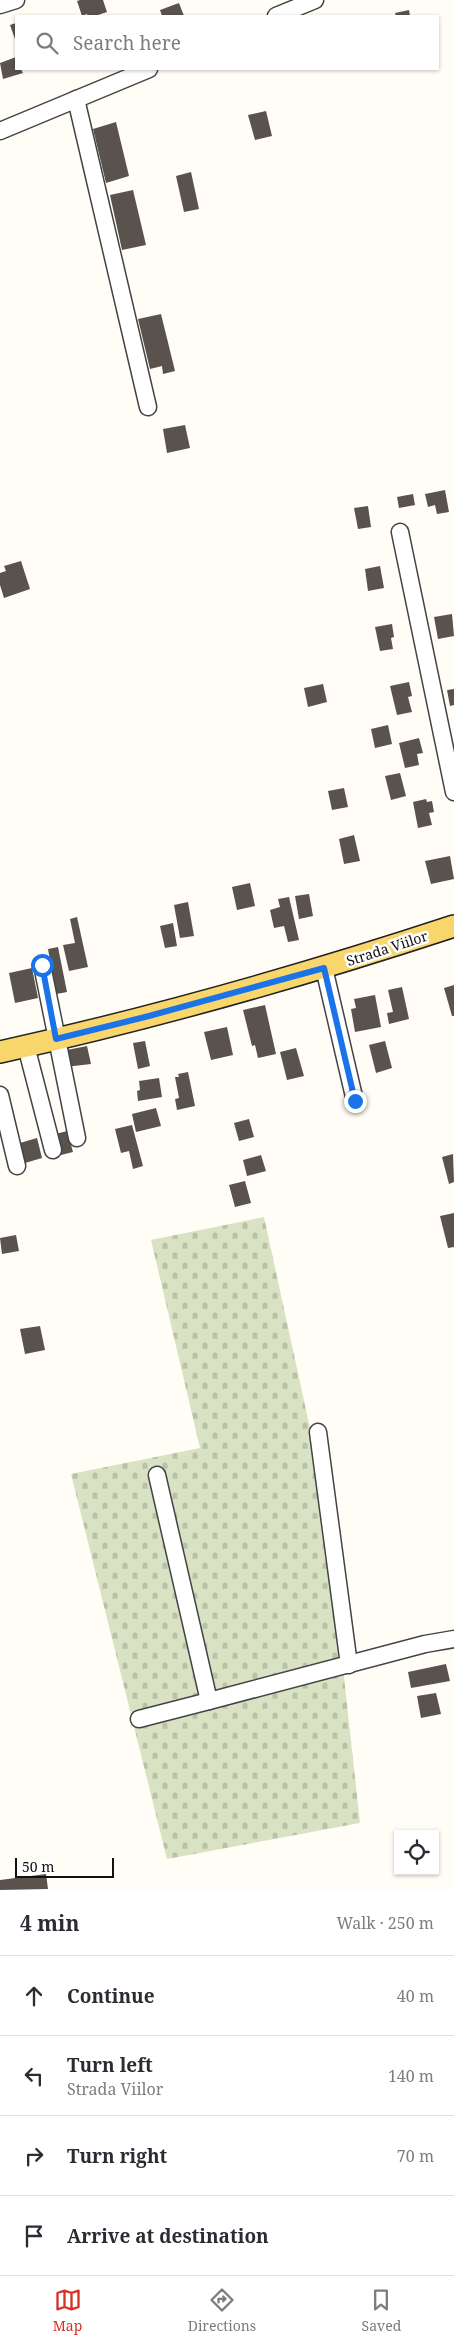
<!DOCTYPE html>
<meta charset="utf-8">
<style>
:root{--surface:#fff;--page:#f2f2f3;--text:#2b2b33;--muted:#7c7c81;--line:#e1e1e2;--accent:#d93025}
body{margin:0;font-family:"Noto Serif",serif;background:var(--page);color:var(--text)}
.controls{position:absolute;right:15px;bottom:15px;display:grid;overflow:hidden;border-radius:0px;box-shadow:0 1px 4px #0004}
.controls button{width:45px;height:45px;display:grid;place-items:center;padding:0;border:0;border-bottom:1px solid var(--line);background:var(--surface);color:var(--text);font:25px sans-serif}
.scale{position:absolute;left:15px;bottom:12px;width:99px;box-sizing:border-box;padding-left:5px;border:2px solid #111;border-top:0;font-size:14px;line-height:18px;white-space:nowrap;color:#111;-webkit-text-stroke:4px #fff;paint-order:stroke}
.stop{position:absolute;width:15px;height:15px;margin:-11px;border:4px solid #1a73e8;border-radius:50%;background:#fff}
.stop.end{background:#1a73e8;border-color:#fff;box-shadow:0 1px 5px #0008}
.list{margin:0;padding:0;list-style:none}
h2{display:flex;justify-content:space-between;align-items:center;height:65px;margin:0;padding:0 20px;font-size:21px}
h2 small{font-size:16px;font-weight:400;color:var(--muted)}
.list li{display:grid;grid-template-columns:32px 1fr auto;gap:15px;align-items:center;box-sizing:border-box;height:80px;padding:0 20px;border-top:1px solid var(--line)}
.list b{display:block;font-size:19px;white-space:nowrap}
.list p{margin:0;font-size:16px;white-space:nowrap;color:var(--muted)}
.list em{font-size:16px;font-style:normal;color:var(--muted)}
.icon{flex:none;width:28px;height:28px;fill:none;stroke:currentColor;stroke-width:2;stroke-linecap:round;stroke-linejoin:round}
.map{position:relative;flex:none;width:454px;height:1890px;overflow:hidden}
.search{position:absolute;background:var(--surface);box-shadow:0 1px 4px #0004;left:15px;right:15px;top:15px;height:55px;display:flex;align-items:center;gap:12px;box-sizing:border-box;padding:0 18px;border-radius:0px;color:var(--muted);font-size:19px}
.sheet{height:385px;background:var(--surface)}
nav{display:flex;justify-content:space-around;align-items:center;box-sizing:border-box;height:70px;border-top:1px solid var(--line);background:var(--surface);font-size:14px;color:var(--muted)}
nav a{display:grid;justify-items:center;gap:2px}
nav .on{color:var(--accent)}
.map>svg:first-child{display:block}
.cemetery{fill:url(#cemetery-stones)}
.building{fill:#5a524d}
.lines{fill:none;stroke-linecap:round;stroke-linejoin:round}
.minor-casing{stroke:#444;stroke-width:19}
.major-casing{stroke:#222;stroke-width:24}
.minor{stroke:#fff;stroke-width:16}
.major{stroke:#f9d66b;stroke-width:21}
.route{stroke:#1a73e8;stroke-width:6}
.labels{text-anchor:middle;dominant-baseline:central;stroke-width:5;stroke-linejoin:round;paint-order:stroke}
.street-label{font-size:14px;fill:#111;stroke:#fff}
</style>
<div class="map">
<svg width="454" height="1890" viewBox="0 0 454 1890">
<defs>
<pattern id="cemetery-stones" width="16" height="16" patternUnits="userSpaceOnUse" patternTransform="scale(1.25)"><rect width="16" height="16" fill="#d9e3c4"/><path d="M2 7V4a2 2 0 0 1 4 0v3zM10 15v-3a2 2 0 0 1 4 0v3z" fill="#b9c2a7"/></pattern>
</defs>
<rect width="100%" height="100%" fill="#fffdf5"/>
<!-- cemetery -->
<polygon class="cemetery" points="264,1217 310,1428 344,1677 360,1823 167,1859 71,1474 200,1448 151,1240"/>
<!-- building -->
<g class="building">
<polygon points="80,0 103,0 107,12 95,16 88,16 87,14 82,16 77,1"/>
<polygon points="179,3 184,16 162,16 160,10"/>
<polygon points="409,10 410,16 396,16 395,13"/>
<polygon points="16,23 16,42 10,25"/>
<polygon points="16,57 16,69 21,69 23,73 3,79 0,63"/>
<polygon points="266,111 272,136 255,140 248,115"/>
<polygon points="116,122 129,176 106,183 93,129"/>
<polygon points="191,172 199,209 184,212 176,176"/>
<polygon points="133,190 146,245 122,250 110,195"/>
<polygon points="161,314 175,371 163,374 162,366 150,369 138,319"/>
<polygon points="185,425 190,448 167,453 163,429"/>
<polygon points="445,490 449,512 437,514 435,505 428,507 425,494"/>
<polygon points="413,494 415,505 399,508 397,497"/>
<polygon points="368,506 371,527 358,529 354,508"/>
<polygon points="21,561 30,589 4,598 0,585 0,573 6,571 4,566"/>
<polygon points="380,566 384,588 368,591 365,569"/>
<polygon points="452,614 454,636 438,639 434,617"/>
<polygon points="392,624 394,637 391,638 393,649 380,651 375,627"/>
<polygon points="409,682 412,696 408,697 412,712 397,715 390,686"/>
<polygon points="323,684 327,702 308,707 304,688"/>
<polygon points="454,689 454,705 450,706 447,690"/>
<polygon points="388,725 392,744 375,748 371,729"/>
<polygon points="419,738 423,753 417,754 419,765 405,768 399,743"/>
<polygon points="400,773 406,796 391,800 385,776"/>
<polygon points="344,788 348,807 332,810 328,791"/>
<polygon points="426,799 427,802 432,801 434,812 429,813 432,825 418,828 413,802"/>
<polygon points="354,835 360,861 344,864 339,839"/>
<polygon points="450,856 454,879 431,884 425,861"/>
<polygon points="250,883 255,906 237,910 232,887"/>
<polygon points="309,894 313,916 299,919 295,896"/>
<polygon points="289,897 299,940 288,942 284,926 274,928 270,910 280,907 278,899"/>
<polygon points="188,902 194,936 180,938 174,905"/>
<polygon points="77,917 88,967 69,971 63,945 75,943 70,919"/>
<polygon points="173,923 177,946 165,948 160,926"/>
<polygon points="58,947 67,992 51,995 45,967 51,966 48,949"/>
<polygon points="32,968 38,998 15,1003 9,973"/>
<polygon points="454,985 454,1016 452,1016 444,988"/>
<polygon points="402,987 409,1019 389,1024 387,1013 393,1012 388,990"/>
<polygon points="375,995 381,1027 355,1032 351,1009 356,1008 354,999"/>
<polygon points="265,1005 276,1054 258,1058 255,1045 252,1046 243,1010"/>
<polygon points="227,1027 233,1055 211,1060 204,1032"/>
<polygon points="145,1041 150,1066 138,1069 133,1043"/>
<polygon points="385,1041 392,1068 376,1073 369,1045"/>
<polygon points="87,1046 91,1064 65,1067 62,1051"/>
<polygon points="296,1048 304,1076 287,1080 280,1052"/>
<polygon points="188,1072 195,1106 177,1110 175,1099 179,1098 175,1077 179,1077 178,1074"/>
<polygon points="159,1078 162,1097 138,1101 137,1091 140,1090 139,1081"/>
<polygon points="156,1108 161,1126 136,1132 132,1114"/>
<polygon points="249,1119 254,1137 239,1141 234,1123"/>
<polygon points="132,1125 143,1166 133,1169 129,1151 121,1153 115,1129"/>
<polygon points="67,1131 73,1152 57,1156 52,1135"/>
<polygon points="37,1138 42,1158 25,1163 20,1143"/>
<polygon points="453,1154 454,1182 449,1184 442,1157"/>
<polygon points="261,1155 266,1171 247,1176 243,1160"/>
<polygon points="245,1181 251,1203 235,1207 229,1185"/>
<polygon points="454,1213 454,1247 448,1248 440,1216"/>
<polygon points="16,1235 19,1251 2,1254 0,1238"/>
<polygon points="40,1326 45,1350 25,1354 20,1329"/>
<polygon points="446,1664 450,1681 411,1688 408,1672"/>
<polygon points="436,1693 441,1714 421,1718 417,1696"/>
<polygon points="46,1874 48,1889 0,1890 0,1880"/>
</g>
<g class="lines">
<defs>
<g id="minor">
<polyline points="0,5 16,0"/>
<polyline points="276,16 315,0"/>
<polyline points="76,99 148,407"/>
<polyline points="0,131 149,69"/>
<polyline points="400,532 454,792"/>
<polyline points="42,965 77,1138"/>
<polyline points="324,968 355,1101"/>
<polyline points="26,1046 53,1150"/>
<polyline points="0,1095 17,1166"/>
<polyline points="318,1432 349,1665"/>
<polyline points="157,1475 209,1701 425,1644 454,1639"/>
<polyline points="139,1719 209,1701"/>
</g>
<path id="major" d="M0 1052C154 1018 305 975 454 926"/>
</defs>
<!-- minor casing -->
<use href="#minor" class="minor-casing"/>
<!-- major casing -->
<use href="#major" class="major-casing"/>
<!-- minor -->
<use href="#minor" class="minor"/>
<!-- major -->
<use href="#major" class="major"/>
</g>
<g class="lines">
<!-- route -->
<polyline class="route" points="42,965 56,1039 149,1016 324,968 355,1101"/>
</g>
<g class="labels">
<!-- street labels -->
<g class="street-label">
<text transform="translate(387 948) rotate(-18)">Strada Viilor</text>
</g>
</g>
</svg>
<div class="controls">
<button><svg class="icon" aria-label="locate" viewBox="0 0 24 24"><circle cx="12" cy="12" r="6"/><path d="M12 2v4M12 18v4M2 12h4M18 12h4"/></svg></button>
</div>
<div class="scale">50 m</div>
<div class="stop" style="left:42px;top:965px"></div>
<div class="stop end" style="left:355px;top:1101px"></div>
<div class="search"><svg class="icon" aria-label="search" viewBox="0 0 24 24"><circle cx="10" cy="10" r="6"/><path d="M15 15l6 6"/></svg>Search here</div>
</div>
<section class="sheet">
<h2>4 min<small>Walk · 250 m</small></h2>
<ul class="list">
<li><svg class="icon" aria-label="ahead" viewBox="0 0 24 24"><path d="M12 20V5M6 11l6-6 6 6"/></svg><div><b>Continue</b></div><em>40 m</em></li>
<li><svg class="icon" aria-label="left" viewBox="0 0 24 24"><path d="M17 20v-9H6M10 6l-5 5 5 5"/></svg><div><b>Turn left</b><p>Strada Viilor</p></div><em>140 m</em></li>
<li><svg class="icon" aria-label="right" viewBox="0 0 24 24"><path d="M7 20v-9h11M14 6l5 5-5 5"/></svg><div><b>Turn right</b></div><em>70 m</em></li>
<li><svg class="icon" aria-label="arrive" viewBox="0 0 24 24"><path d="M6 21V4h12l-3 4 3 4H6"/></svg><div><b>Arrive at destination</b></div></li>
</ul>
</section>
<nav>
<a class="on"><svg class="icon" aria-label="map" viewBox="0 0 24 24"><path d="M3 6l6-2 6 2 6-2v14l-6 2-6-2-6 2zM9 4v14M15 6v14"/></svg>Map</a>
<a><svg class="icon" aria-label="directions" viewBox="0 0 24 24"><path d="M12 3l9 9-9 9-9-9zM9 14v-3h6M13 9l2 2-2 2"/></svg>Directions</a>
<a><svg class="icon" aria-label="saved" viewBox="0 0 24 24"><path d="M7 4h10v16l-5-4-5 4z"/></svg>Saved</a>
</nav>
